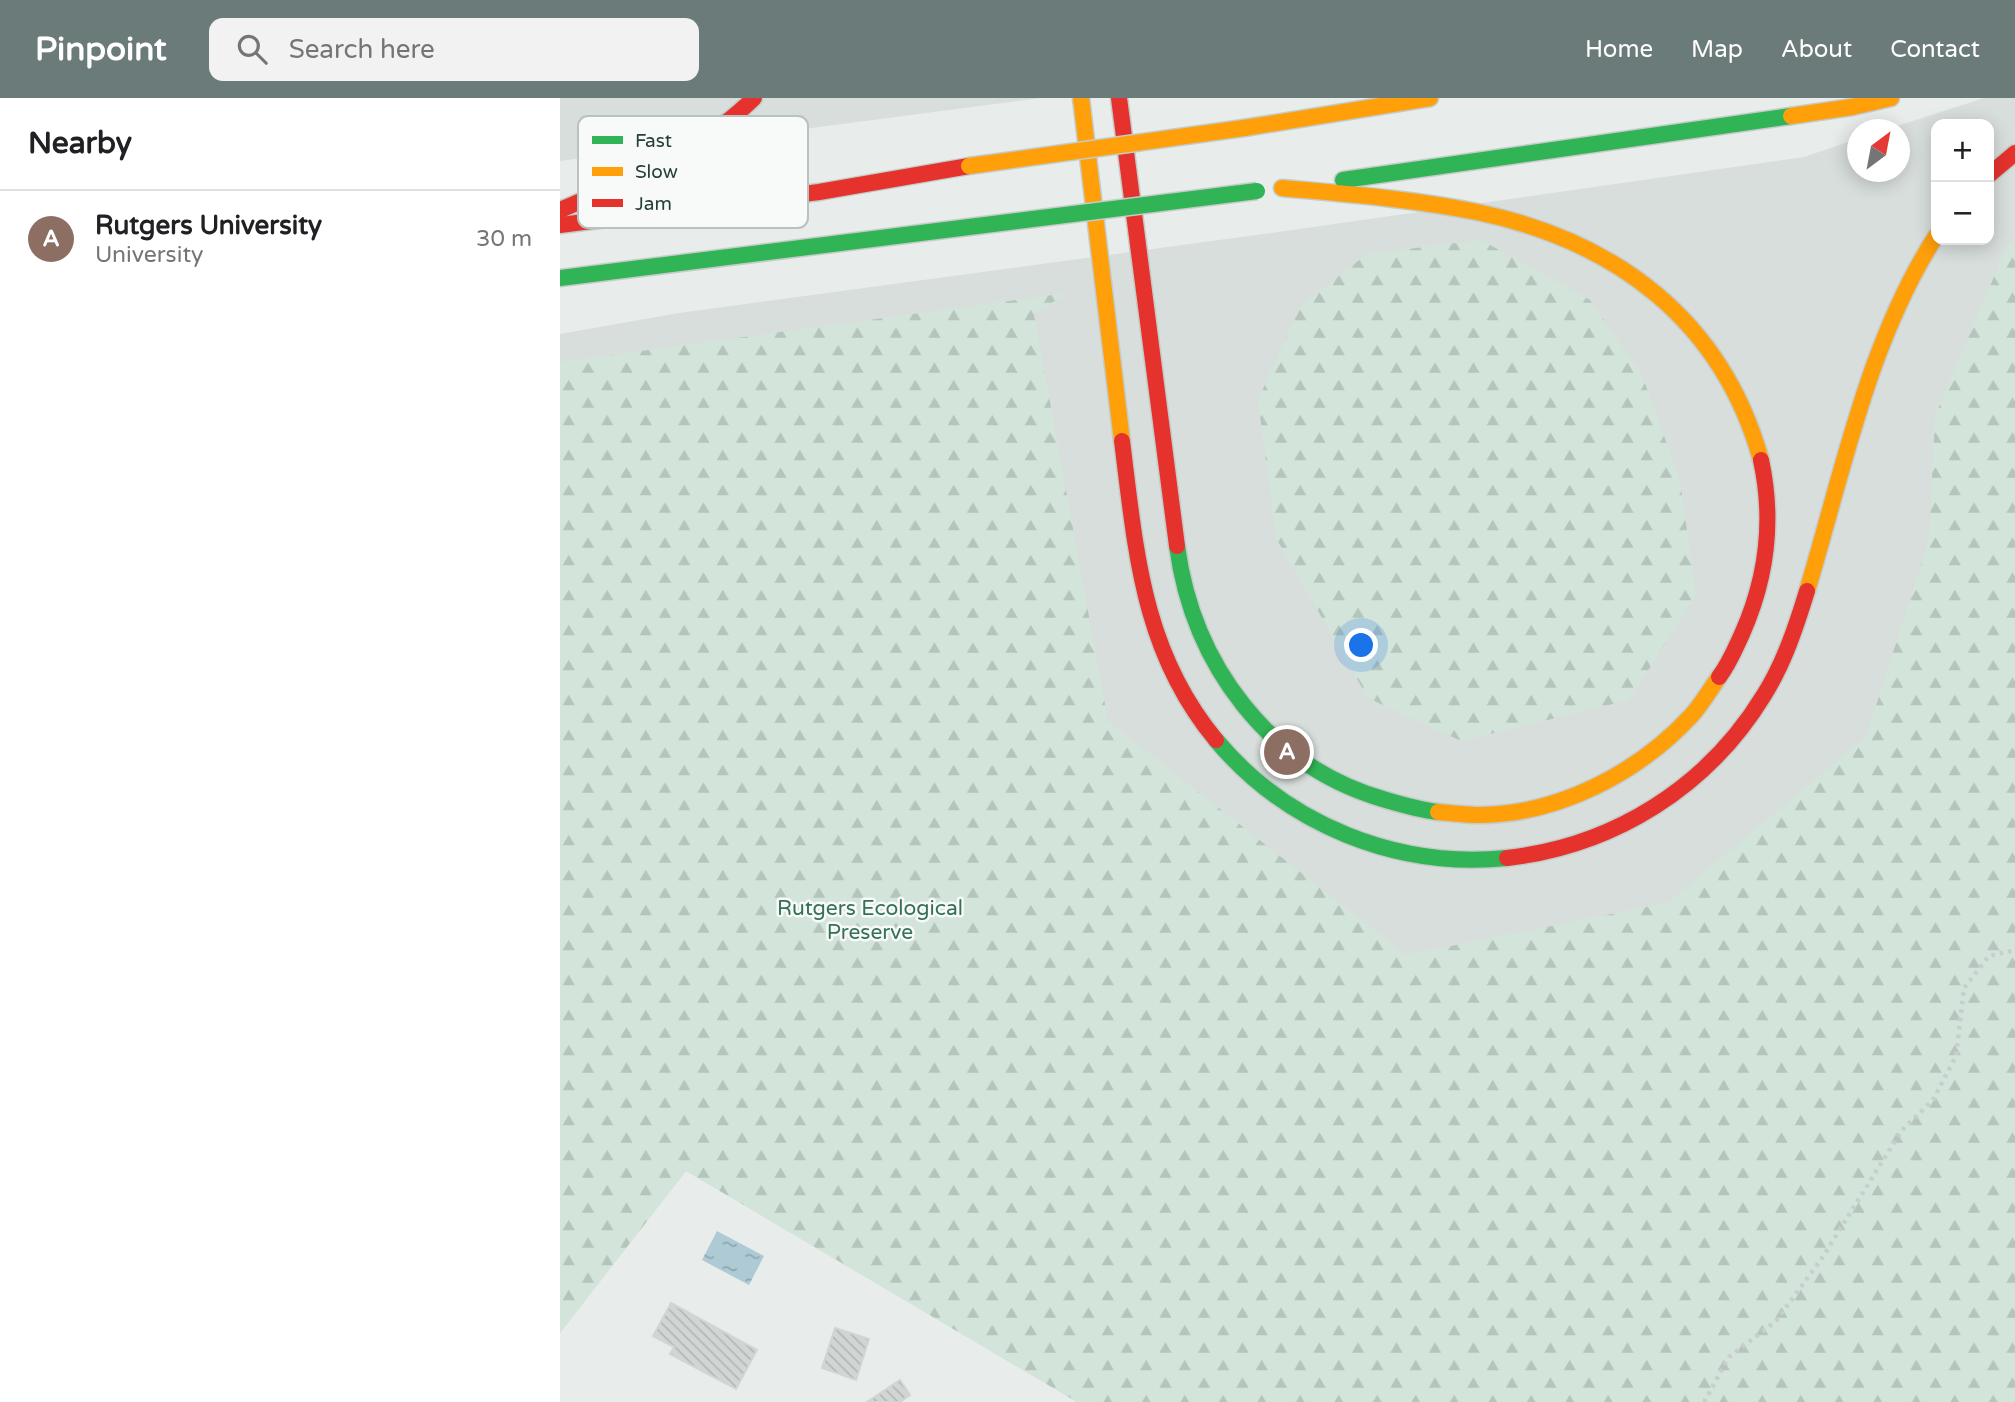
<!DOCTYPE html>
<meta charset="utf-8">
<style>
:root{--surface:#fff;--page:#f2f2f2;--text:#202124;--muted:#757577;--line:#e0e0e0;--accent:#6b7b79}
body{margin:0;font-family:"Varela Round",sans-serif;background:var(--page);color:var(--text)}
.controls{position:absolute;right:21px;top:21px;display:grid;overflow:hidden;border-radius:14px;box-shadow:0 4px 18px #0003}
.controls button{width:63px;height:63px;display:grid;place-items:center;padding:0;border:0;border-bottom:2px solid var(--line);background:var(--surface);color:var(--text);font:35px sans-serif}
.compass{position:absolute;left:1287px;top:21px;width:63px;height:63px;border-radius:50%;background:var(--surface);box-shadow:0 4px 18px #0003;rotate:32deg}
.you{position:absolute;left:802px;top:548px;width:24px;height:24px;margin:-18px;border:5px solid #fff;border-radius:50%;background:#1a73e8;box-shadow:0 0 0 10px #1a73e833}
.badge{display:grid;place-items:center;width:46px;height:46px;border-radius:50%;background:var(--accent);color:#fff;font-size:23px;font-weight:700}
.pin{position:absolute;translate:-50% -50%;border:4px solid #fff;box-shadow:0 2px 7px #0006}
.list{margin:0;padding:0;list-style:none}
h2{display:flex;justify-content:space-between;align-items:center;height:91px;margin:0;padding:0 28px;font-size:30px}
h2 small{font-size:23px;font-weight:400;color:var(--muted)}
.list li{display:grid;grid-template-columns:46px 1fr auto;gap:21px;align-items:center;box-sizing:border-box;height:98px;padding:0 28px;border-top:2px solid var(--line)}
.list b{display:block;font-size:26px;white-space:nowrap}
.list p{margin:0;font-size:23px;white-space:nowrap;color:var(--muted)}
.list em{font-size:23px;font-style:normal;color:var(--muted)}
.icon{flex:none;width:38px;height:38px;fill:none;stroke:currentColor;stroke-width:2;stroke-linecap:round;stroke-linejoin:round}
.map{position:relative;flex:none;width:1455px;height:1304px;overflow:hidden}
header{display:flex;align-items:center;gap:42px;box-sizing:border-box;height:98px;padding:0 35px;background:var(--accent);color:#fff}
header strong{font-size:33px}
nav{display:flex;gap:38px;margin-inline-start:auto;font-size:24px}
.search{width:490px;height:63px;background:var(--page);display:flex;align-items:center;gap:18px;box-sizing:border-box;padding:0 24px;border-radius:14px;color:var(--muted);font-size:26px}
main{display:flex}
aside{flex:1;background:var(--surface)}
.map>svg:first-child{display:block}
.built{fill:#d7dedb;fill-rule:evenodd}
.forest{fill:url(#forest-firs)}
.water{fill:url(#water-ripples)}
.building{fill:url(#building-back-hatch);stroke:#d1d6d4;stroke-width:2}
.lines{fill:none;stroke-linecap:round;stroke-linejoin:round}
.fast-casing{stroke:#c4cbc9;stroke-width:19}
.slow-casing{stroke:#c4cbc9;stroke-width:19}
.jam-casing{stroke:#c4cbc9;stroke-width:19}
.path{stroke:#c8cecd;stroke-width:4.5;stroke-dasharray:3.5 5;stroke-linecap:butt}
.fast{stroke:#30b455;stroke-width:16}
.slow{stroke:#ff9f0a;stroke-width:16}
.jam{stroke:#e5322d;stroke-width:16}
.fast-bridge-casing{stroke:#c4cbc9;stroke-width:19;stroke-linecap:butt}
.slow-bridge-casing{stroke:#c4cbc9;stroke-width:19;stroke-linecap:butt}
.fast-bridge{stroke:#30b455;stroke-width:16}
.slow-bridge{stroke:#ff9f0a;stroke-width:16}
.labels{text-anchor:middle;dominant-baseline:central;stroke-width:5;stroke-linejoin:round;paint-order:stroke}
.park-label{font-size:21px;fill:#357155;stroke:#f7faf9}
.key{fill:#f7faf9;stroke:#b9c2c0;stroke-width:2}
.key-label{font-size:19px;fill:#273e3b}
</style>
<header>
<strong>Pinpoint</strong>
<div class="search"><svg class="icon" aria-label="search" viewBox="0 0 24 24"><circle cx="10" cy="10" r="6"/><path d="M15 15l6 6"/></svg>Search here</div>
<nav><a>Home</a><a>Map</a><a>About</a><a>Contact</a></nav>
</header>
<main>
<aside>
<h2>Nearby<small></small></h2>
<ul class="list">
<li><span class="badge" style="background:#8d6e63">A</span><div><b>Rutgers University</b><p>University</p></div><em>30 m</em></li>
</ul>
</aside>
<div class="map">
<svg width="1455" height="1304" viewBox="0 0 1455 1304">
<defs>
<pattern id="forest-firs" width="22" height="20" patternUnits="userSpaceOnUse" patternTransform="scale(1.75)"><rect width="22" height="20" fill="#d3e4da"/><path d="M5 1l3.5 6h-7zM16 11l3.5 6h-7z" fill="#b5c5bc"/></pattern>
<pattern id="water-ripples" width="26" height="14" patternUnits="userSpaceOnUse" patternTransform="scale(1.75)"><rect width="26" height="14" fill="#aecbd5"/><path d="M2 4q2-2 4 0t4 0M15 11q2-2 4 0t4 0" fill="none" stroke="#8ea6ae"/></pattern>
<pattern id="building-back-hatch" width="6" height="6" patternUnits="userSpaceOnUse" patternTransform="scale(1.75)"><rect width="6" height="6" fill="#d1d5d4"/><path d="M-1 5l2 2M0 0l6 6M5-1l2 2" fill="none" stroke="#b3b8b7"/></pattern>
</defs>
<rect width="100%" height="100%" fill="#e8edeb"/>
<!-- built -->
<g class="built">
<polygon points="0,0 480,0 0,63"/>
<path d="M1424 0H1455V1304H517L126 1073 0 1235V236L119 215 711 135 1244 59 1297 41V74H1339V32L1328 31ZM1376 26H1429V142H1376Z"/>
</g>
<!-- forest -->
<g class="forest">
<polygon points="921,142 1030,202 1082,277 1120,382 1136,498 1069,602 901,643 808,600 716,440 698,302 740,209 807,156"/>
<polygon points="1455,142 1455,1304 517,1304 126,1073 0,1235 0,264 507,195 474,216 548,623 846,857 1107,805 1306,639 1369,442 1375,318 1447,148"/>
</g>
<!-- water -->
<polygon class="water" points="157,1133 204,1158 189,1187 142,1162"/>
<!-- building -->
<g class="building">
<polygon points="111,1205 197,1252 176,1291 110,1256 114,1249 93,1238"/>
<polygon points="275,1230 309,1241 296,1282 262,1270"/>
<polygon points="340,1282 350,1297 340,1304 307,1304"/>
</g>
<g class="lines">
<defs>
<g id="fast">
<polyline points="783,82 1231,18"/>
<polyline points="0,180 417,128"/>
<path d="M617 448C633 567 709 669 826 702 843 707 860 712 878 714"/>
<path d="M656 642C727 727 837 771 947 760"/>
</g>
<g id="slow">
<polyline points="521,0 562,343"/>
<polyline points="1231,18 1292,9 1331,0"/>
<polyline points="684,30 870,0"/>
<path d="M722 90C787 96 853 101 917 114 1056 143 1162 222 1201 362"/>
<path d="M1247 493C1283 374 1308 244 1376 138"/>
<path d="M878 714C892 715 907 717 921 717 999 716 1078 675 1131 618 1141 607 1150 592 1159 579"/>
</g>
<g id="jam">
<polyline points="559,0 617,448"/>
<polyline points="1429,77 1455,55"/>
<path d="M0 112C70 82 139 54 194 0"/>
<polyline points="0,127 259,94 409,68"/>
<path d="M562 343C576 453 582 553 656 642"/>
<path d="M1159 579C1169 566 1175 551 1182 536 1207 480 1214 422 1201 362"/>
<path d="M947 760C1054 748 1148 689 1204 597 1224 565 1236 529 1247 493"/>
</g>
</defs>
<!-- fast casing -->
<use href="#fast" class="fast-casing"/>
<!-- slow casing -->
<use href="#slow" class="slow-casing"/>
<!-- jam casing -->
<use href="#jam" class="jam-casing"/>
<!-- path -->
<polyline class="path" points="1144,1304 1169,1259 1216,1223 1262,1160 1342,1032 1373,1002 1396,958 1404,890 1429,858 1455,852"/>
<!-- fast -->
<use href="#fast" class="fast"/>
<!-- slow -->
<use href="#slow" class="slow"/>
<!-- jam -->
<use href="#jam" class="jam"/>
<defs>
<polyline id="fast-bridge" points="417,128 697,93"/>
<polyline id="slow-bridge" points="409,68 684,30"/>
</defs>
<!-- fast-bridge casing -->
<use href="#fast-bridge" class="fast-bridge-casing"/>
<!-- slow-bridge casing -->
<use href="#slow-bridge" class="slow-bridge-casing"/>
<!-- fast-bridge -->
<use href="#fast-bridge" class="fast-bridge"/>
<!-- slow-bridge -->
<use href="#slow-bridge" class="slow-bridge"/>
</g>
<g class="labels">
<!-- park labels -->
<g class="park-label">
<text x="310" y="810">Rutgers Ecological<tspan x="310" dy="24">Preserve</tspan></text>
</g>
</g>
<!-- legend -->
<rect x="18" y="18" width="230" height="112" rx="10" class="key"/>
<rect x="32" y="38" width="31" height="8" fill="#30b455"/>
<rect x="32" y="69" width="31" height="9" fill="#ff9f0a"/>
<rect x="32" y="101" width="31" height="8" fill="#e5322d"/>
<g class="key-label">
<text x="75" y="49">Fast</text>
<text x="75" y="80">Slow</text>
<text x="75" y="112">Jam</text>
</g>
</svg>
<div class="controls">
<button>+</button>
<button>−</button>
</div>
<svg class="compass" viewBox="-18 -18 36 36"><path d="M0-13l5 13h-10z" fill="#e53935"/><path d="M0 13l5-13h-10z" fill="#757577"/></svg>
<div class="you"></div>
<div class="pin badge" style="left:727px;top:654px;background:#8d6e63">A</div>
</div>
</main>
